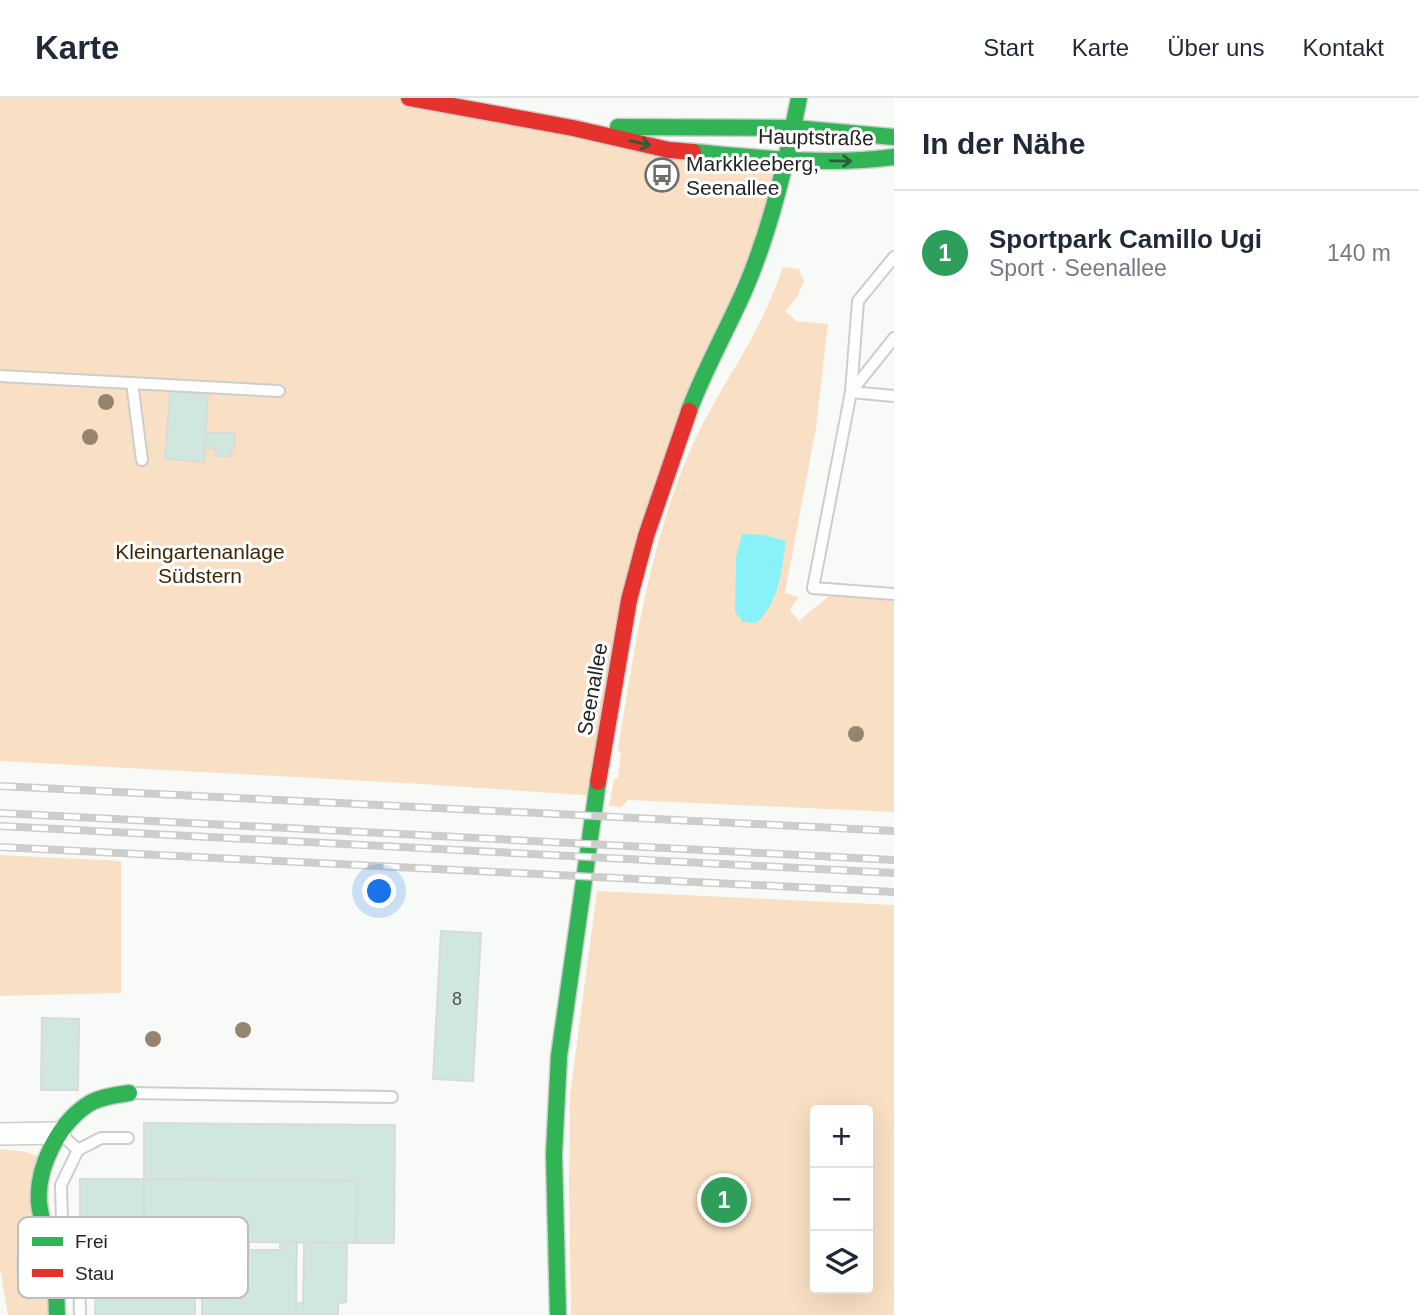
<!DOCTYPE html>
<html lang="de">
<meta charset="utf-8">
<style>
:root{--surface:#fff;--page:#f6f6f7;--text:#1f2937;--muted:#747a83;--line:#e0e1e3;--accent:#6e706d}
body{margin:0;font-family:Arial,sans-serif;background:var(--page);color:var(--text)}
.controls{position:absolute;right:21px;bottom:21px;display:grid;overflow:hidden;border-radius:7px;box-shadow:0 7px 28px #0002}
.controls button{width:63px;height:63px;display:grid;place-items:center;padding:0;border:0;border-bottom:2px solid var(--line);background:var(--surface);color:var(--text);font:35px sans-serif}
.you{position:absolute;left:380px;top:794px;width:24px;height:24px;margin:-18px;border:5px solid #fff;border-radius:50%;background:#1a73e8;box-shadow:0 0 0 10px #1a73e833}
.badge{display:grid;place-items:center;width:46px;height:46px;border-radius:50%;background:var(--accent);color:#fff;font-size:23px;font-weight:700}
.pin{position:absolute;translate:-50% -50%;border:4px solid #fff;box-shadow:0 2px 7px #0006}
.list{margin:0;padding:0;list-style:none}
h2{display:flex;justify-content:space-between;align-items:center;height:91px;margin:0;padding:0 28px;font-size:30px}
h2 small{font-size:23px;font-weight:400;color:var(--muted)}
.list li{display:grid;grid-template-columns:46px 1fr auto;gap:21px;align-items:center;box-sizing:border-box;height:126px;padding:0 28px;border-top:2px solid var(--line)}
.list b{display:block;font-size:26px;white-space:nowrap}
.list p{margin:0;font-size:23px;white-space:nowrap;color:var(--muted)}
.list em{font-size:23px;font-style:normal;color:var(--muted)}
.icon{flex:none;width:38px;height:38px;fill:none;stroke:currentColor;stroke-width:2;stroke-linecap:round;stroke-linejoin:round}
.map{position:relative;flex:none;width:894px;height:1217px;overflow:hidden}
header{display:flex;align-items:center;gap:42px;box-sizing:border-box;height:98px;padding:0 35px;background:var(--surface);border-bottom:2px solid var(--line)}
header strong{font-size:33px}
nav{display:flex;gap:38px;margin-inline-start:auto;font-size:24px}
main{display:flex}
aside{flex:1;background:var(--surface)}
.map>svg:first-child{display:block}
.green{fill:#f9e0c4;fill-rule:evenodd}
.water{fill:#89f2f9}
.building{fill:#cfe7dd;stroke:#d9dbd9;stroke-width:2}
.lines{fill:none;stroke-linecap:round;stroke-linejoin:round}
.lane-casing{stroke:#cdcecc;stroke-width:14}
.street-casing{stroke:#cdcecc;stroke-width:24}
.fast-casing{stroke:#cdcecc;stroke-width:19}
.jam-casing{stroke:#cdcecc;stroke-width:19}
.lane{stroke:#fefefe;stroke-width:10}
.street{stroke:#fefefe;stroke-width:21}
.fast{stroke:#30b455;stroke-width:16}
.jam{stroke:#e5322d;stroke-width:16}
.rail-casing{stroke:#cdcdcc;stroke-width:8}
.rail{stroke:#fff;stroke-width:5;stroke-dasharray:16;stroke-linecap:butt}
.tree{fill:#948571}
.oneway{stroke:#295e37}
.labels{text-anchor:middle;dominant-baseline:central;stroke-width:6;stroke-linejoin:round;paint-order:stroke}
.number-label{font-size:18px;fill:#4f5652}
.street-label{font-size:21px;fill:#242523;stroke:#fff}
.poi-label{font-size:21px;fill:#242523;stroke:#fff;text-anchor:start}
.park-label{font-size:21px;fill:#422604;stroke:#fff}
.key{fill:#fff;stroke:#bdbebd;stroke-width:2}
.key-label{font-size:19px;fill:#242523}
</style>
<header>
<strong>Karte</strong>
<nav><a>Start</a><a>Karte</a><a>Über uns</a><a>Kontakt</a></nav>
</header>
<main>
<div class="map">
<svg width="894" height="1217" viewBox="0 0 894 1217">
<rect width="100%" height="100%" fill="#f8faf7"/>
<!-- green -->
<g class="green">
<polygon points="0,0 409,0 787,62 668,369 596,698 422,686 0,663"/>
<path d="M783 169 799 171 804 183 798 198 785 213 796 223 828 226 816 330 785 495 799 499 790 512 799 523 836 492 894 496V714L628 702 621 709 609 708 614 682 618 679 621 655 618 652C634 552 649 449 689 355 708 309 738 269 760 224 769 206 776 188 783 169Z"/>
<polygon points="0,757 121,763 121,895 0,898"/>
<path d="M597 793 894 807V1217H571L569 1087 570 997ZM815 1012H868V1191H815Z"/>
<polygon points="0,1051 26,1054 46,1061 57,1217 8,1217 0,1170"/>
</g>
<!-- water -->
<path class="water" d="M742 436 764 437 786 443C781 473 780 504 756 525L743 524 735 514 736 459Z"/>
<!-- building -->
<g class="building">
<polygon points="170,293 208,295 204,364 165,361"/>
<polygon points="206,335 235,335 235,349 231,350 232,358 216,358 216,351 204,350"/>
<polygon points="441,833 481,835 473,983 433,981"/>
<polygon points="42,920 79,921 78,992 41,992"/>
<polygon points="144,1025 395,1027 394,1145 356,1145 357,1083 144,1081"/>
<polygon points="80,1081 144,1081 143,1143 80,1143"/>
<polygon points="144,1081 357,1083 356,1145 143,1143"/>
<polygon points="157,1143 190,1144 189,1182 195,1182 195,1217 95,1217 96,1181 157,1182"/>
<polygon points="202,1144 249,1144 249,1152 280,1152 280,1144 297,1144 296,1217 202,1217"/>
<polygon points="304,1144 347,1145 346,1204 338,1205 338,1217 296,1217 296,1205 303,1205"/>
<polygon points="17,1159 34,1159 33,1177 17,1177"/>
</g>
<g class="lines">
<defs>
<g id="lane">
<polyline points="894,159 858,203 851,294 813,490 894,496"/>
<polyline points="894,240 851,294 894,298"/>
<polyline points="0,278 279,293"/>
<polyline points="132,285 142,362"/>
<polyline points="129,995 392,999"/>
<polyline points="62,1037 78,1052 61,1087 62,1123 79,1173 80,1217"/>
<polyline points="78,1052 101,1040 128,1040"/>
<polyline points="76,1165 129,1165"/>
</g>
<polyline id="street" points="0,1036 60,1035"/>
<g id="fast">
<polyline points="618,29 794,30 894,39"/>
<path d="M693 54C760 60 827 68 894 59"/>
<path d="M689 313C704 272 727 232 745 191 771 130 786 65 799 0"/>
<path d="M57 1217C56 1199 57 1181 53 1163 49 1144 41 1125 39 1105 36 1069 60 1022 92 1004 104 998 117 997 129 995"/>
<polyline points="558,1217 554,1056 559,958 598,684"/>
</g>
<g id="jam">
<polyline points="409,0 573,30 669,52 693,54"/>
<polyline points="598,684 629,502 646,438 689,313"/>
</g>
</defs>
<!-- lane casing -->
<use href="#lane" class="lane-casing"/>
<!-- street casing -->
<use href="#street" class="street-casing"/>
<!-- fast casing -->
<use href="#fast" class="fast-casing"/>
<!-- jam casing -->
<use href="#jam" class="jam-casing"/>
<!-- lane -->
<use href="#lane" class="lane"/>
<!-- street -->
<use href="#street" class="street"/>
<!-- fast -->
<use href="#fast" class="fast"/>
<!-- jam -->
<use href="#jam" class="jam"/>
<defs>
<g id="rail">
<polyline points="0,688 894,733"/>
<polyline points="0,715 894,762"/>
<polyline points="0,728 894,775"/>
<polyline points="0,749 894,794"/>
</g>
</defs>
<!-- rail casing -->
<use href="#rail" class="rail-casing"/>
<!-- rail -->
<use href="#rail" class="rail"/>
</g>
<!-- trees -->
<g class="tree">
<circle cx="106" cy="304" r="8"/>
<circle cx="90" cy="339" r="8"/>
<circle cx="856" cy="636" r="8"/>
<circle cx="243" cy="932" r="8"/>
<circle cx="153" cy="941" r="8"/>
</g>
<!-- one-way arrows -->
<defs><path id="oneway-shaft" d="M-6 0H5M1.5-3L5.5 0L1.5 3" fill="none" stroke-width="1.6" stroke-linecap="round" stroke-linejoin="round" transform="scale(1.75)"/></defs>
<g class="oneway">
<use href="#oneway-shaft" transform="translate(640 45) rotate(13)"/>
<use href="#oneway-shaft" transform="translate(841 63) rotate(1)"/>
</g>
<!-- icons -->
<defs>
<symbol id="bus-ring" viewBox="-11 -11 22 22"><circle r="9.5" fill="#fff" stroke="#6e706d" stroke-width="1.5"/><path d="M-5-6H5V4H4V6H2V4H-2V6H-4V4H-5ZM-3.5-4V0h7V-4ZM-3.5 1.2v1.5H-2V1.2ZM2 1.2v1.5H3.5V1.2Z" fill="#6e706d"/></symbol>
</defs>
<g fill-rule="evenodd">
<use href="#bus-ring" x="643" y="58" width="38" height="38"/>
</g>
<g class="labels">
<!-- number labels -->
<g class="number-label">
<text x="457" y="901">8</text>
</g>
<!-- street labels -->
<g class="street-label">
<text transform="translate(816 39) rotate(1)">Hauptstraße</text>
<text transform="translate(592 591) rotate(-80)">Seenallee</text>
</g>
<!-- poi labels -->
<g class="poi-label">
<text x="686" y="65">Markkleeberg,<tspan x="686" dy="24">Seenallee</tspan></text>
</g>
<!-- park labels -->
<g class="park-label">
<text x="200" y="453">Kleingartenanlage<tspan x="200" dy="24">Südstern</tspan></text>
</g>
</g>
<!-- legend -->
<rect x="18" y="1119" width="230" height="81" rx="10" class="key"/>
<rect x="32" y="1139" width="31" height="9" fill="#30b455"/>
<rect x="32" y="1171" width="31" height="8" fill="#e5322d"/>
<g class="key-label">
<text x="75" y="1150">Frei</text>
<text x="75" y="1182">Stau</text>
</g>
</svg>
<div class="controls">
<button>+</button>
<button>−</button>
<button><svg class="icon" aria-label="layers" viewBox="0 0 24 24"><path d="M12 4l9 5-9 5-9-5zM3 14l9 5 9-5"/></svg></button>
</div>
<div class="you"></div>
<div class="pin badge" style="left:724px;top:1102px;background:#2e9e5b">1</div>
</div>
<aside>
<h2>In der Nähe<small></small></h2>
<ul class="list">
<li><span class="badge" style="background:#2e9e5b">1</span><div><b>Sportpark Camillo Ugi</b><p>Sport · Seenallee</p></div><em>140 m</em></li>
</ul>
</aside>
</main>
